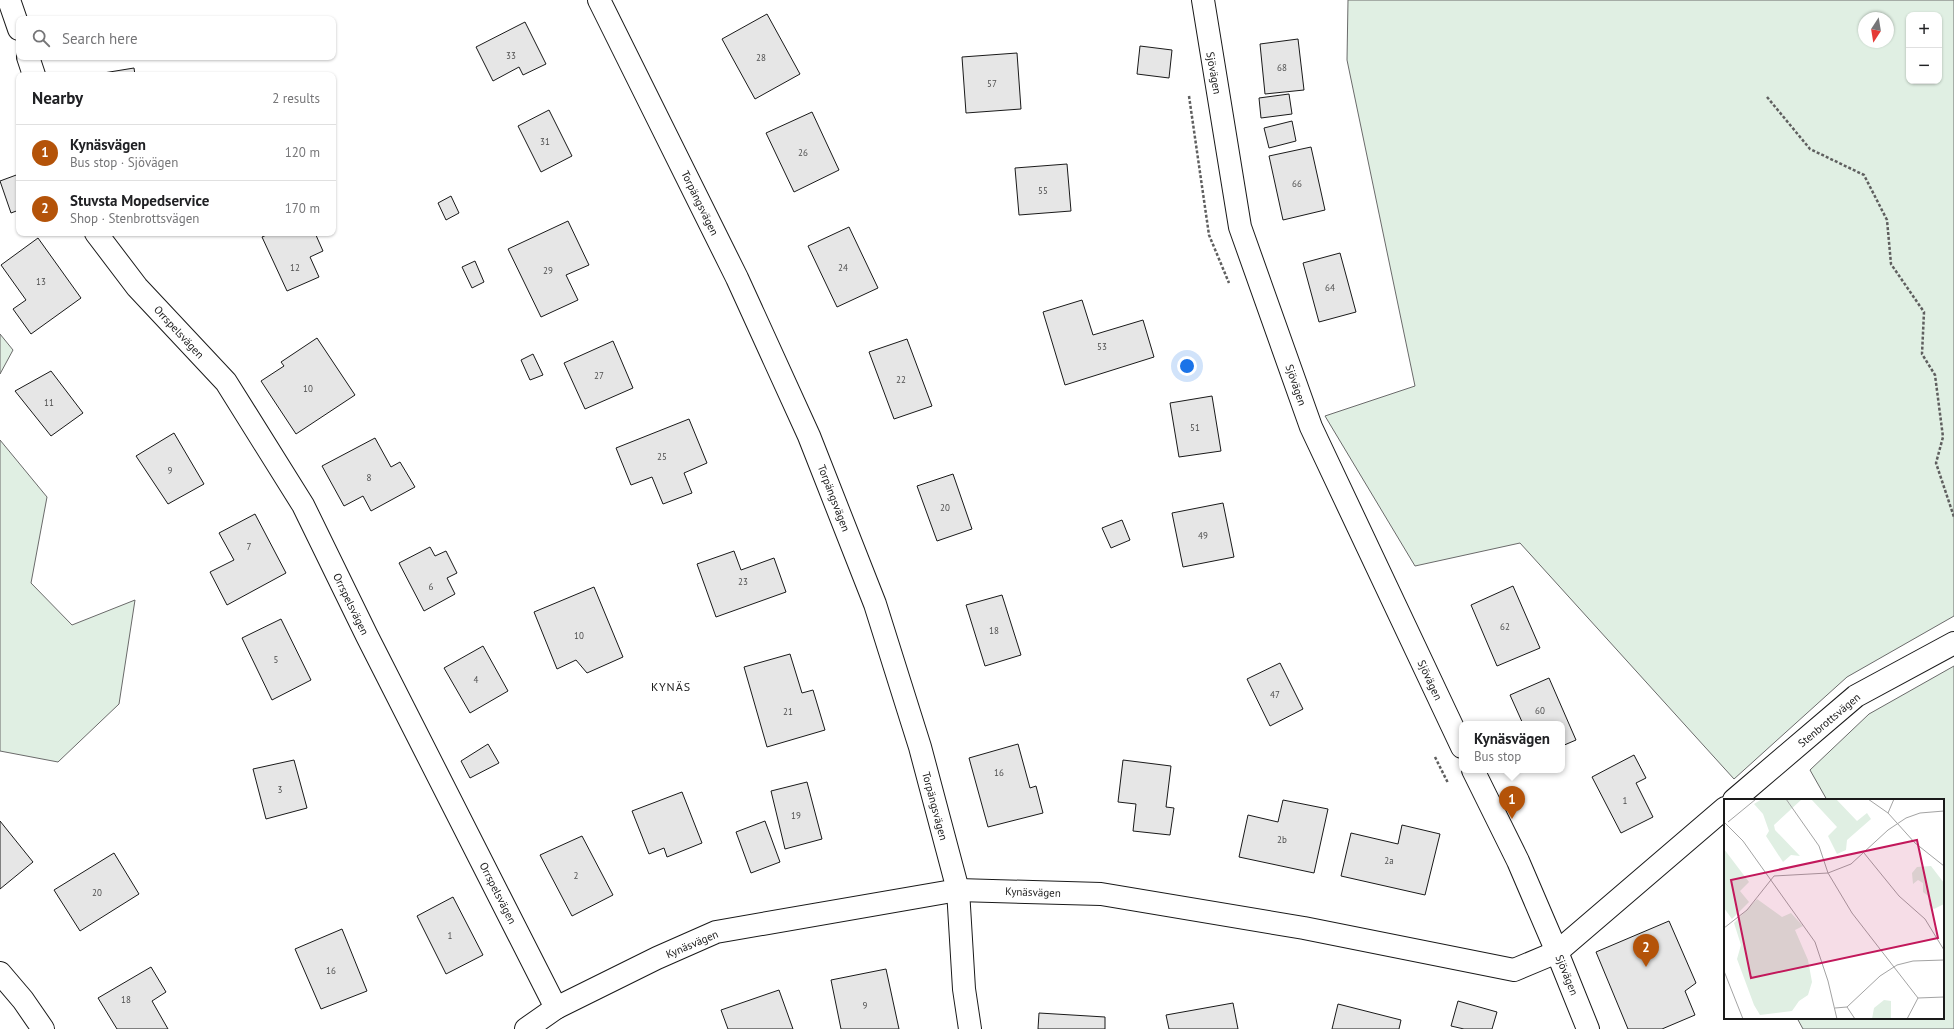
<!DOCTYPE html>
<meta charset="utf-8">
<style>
:root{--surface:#fff;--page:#f6f6f6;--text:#202124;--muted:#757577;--line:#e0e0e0;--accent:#b45309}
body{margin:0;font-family:"PT Sans",sans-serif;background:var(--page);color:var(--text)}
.controls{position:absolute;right:12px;top:12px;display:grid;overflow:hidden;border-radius:8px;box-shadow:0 1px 3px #0004}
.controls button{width:36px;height:36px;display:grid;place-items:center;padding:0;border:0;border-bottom:1px solid var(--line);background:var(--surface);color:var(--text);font:20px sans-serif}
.compass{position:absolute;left:1858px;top:12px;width:36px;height:36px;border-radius:50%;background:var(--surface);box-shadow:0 1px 3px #0004;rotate:192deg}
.you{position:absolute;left:1187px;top:366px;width:14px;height:14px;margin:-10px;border:3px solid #fff;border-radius:50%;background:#1a73e8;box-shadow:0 0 0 6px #1a73e833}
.badge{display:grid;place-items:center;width:26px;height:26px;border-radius:50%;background:var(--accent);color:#fff;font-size:13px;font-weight:700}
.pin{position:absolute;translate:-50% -33px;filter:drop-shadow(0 1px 2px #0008)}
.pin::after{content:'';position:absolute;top:21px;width:14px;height:12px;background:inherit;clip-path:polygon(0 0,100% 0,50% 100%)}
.popup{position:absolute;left:1459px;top:721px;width:106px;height:52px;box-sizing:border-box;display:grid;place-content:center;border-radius:8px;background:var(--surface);filter:drop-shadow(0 1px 3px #0005);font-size:13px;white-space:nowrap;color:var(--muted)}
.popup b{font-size:15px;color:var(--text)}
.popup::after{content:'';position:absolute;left:50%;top:100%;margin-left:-8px;border:8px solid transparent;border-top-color:var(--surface)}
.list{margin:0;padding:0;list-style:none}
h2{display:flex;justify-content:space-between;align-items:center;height:52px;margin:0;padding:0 16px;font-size:17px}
h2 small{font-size:13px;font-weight:400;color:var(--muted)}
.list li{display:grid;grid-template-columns:26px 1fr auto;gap:12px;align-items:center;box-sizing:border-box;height:56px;padding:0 16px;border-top:1px solid var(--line)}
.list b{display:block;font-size:15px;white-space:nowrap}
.list p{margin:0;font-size:13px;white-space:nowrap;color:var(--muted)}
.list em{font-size:13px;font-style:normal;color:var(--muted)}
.icon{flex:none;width:22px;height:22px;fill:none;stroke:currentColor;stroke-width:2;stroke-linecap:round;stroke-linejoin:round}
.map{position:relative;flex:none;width:1954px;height:1029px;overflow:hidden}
.search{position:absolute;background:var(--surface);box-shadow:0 1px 3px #0004;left:16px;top:16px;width:320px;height:44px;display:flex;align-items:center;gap:10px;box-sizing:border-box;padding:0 14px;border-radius:8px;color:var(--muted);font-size:15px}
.panel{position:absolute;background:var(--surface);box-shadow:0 1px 3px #0004;left:16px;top:72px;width:320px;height:164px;border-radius:8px}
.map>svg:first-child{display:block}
.green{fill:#e0efe3;stroke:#6a6a6a;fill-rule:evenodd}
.building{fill:#e6e6e6;stroke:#1a1a1a}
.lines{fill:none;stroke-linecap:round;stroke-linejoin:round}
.minor-casing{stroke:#1a1a1a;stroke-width:24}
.tertiary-casing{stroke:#1a1a1a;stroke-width:24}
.path{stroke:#5f5f5f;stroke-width:2.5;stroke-dasharray:3 2;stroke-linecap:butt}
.minor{stroke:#fff;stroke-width:22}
.tertiary{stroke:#fff;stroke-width:22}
.labels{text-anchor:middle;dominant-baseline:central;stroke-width:3;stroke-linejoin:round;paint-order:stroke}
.number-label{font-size:9px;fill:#4d4d4d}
.street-label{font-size:11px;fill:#1a1a1a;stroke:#fff}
.neighbourhood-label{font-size:12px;letter-spacing:1px;fill:#1a1a1a;stroke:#fff}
.inset-road{fill:none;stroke:#a3a3a3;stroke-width:1}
.view{fill:#c2185b;fill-opacity:0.15;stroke:#c2185b;stroke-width:2}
.inset-edge{fill:none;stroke:#1a1a1a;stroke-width:2}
</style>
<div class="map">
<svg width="1954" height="1029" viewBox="0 0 1954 1029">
<rect width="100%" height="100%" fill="#fff"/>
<!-- green -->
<g class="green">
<path d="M1348 0H1954V616L1847 677 1734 779 1520 543 1415 566 1325 416 1415 386 1347 60ZM1909 15H1939V81H1909ZM1864 18H1888V42H1864Z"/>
<polygon points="0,334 13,350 0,374"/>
<polygon points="0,440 47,497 31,583 72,625 135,600 119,704 58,762 0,751"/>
<polygon points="1954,666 1954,1029 1803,1029 1797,1018 1943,1018 1943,800 1827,800 1810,770 1869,714"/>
</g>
<!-- building -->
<g class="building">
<polygon points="767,14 800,74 755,99 722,39"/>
<polygon points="525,22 546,64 523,75 519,67 493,81 476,47"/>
<polygon points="1298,39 1304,90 1265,94 1260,44"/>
<polygon points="1140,46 1172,50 1169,78 1137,74"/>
<polygon points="1017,53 1021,109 966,113 962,57"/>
<polygon points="134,68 135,75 91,75"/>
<polygon points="1289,94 1292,114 1261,118 1259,98"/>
<polygon points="549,110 572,156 541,172 518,126"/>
<polygon points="812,112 839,170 794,192 766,133"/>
<polygon points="1292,121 1296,141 1269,148 1264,128"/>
<polygon points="1311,147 1325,210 1283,220 1269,156"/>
<polygon points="1067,164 1071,211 1019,215 1015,168"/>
<polygon points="19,174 19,210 11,213 0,181"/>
<polygon points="451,196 459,213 446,220 438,203"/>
<polygon points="568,221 589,265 566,275 578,300 541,317 508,249"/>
<polygon points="849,227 878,288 837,307 808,246"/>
<polygon points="271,233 315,233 323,251 310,257 319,277 287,291 262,237"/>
<polygon points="38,238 81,298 31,334 13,309 26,300 1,265"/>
<polygon points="1340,253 1356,312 1319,322 1303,263"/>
<polygon points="475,261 484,282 472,288 462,267"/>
<polygon points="1082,300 1093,335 1143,320 1154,357 1065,385 1043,312"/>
<polygon points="317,338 355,395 296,434 261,381 284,366 281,362"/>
<polygon points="907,339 932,406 894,419 869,352"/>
<polygon points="613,341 633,388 585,409 564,363"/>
<polygon points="533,354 543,375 530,380 521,360"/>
<polygon points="51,371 83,413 51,436 15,391"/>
<polygon points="1212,396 1221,451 1179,457 1170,403"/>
<polygon points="689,419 707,463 684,473 692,493 663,504 652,477 631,485 616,448"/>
<polygon points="174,433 204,484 168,504 136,456"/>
<polygon points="375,438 391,467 400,462 415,487 371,511 363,496 344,506 322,466"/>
<polygon points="953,474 972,529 937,541 917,486"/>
<polygon points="1223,503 1234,557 1183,567 1172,513"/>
<polygon points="255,514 286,573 227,605 210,572 234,560 219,533"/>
<polygon points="1122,520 1130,540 1111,548 1102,528"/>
<polygon points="430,547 435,556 446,551 457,573 447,578 455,594 424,611 399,563"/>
<polygon points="734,551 741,570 774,558 786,592 716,617 697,564"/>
<polygon points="1513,586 1540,648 1497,666 1471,605"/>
<polygon points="594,587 623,657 587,673 576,660 557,669 534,612"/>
<polygon points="1002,595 1021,655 985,666 966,605"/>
<polygon points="281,619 311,680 272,700 242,638"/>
<polygon points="483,646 508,691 470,713 444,668"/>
<polygon points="790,654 802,693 813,690 825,730 767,747 744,667"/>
<polygon points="1280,663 1303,709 1270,726 1247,679"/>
<polygon points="1549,678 1576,740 1562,746 1562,724 1523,724 1510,695"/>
<polygon points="488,744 499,763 470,778 461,761"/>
<polygon points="1018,744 1030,788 1036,786 1043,813 988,827 969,758"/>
<polygon points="1634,755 1646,778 1636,783 1653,817 1621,833 1592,777"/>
<polygon points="294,760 307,808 266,819 253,769"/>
<polygon points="1123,760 1171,766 1166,807 1174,808 1170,835 1133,831 1136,804 1118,802"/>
<polygon points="807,782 822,839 785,849 771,791"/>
<polygon points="682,792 702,843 667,857 664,848 649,854 632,811"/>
<polygon points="1283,800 1328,809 1314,873 1239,857 1248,815 1278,822"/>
<polygon points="0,821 33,862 0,889"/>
<polygon points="765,821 780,862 751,873 736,832"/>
<polygon points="1402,825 1440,834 1425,895 1341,876 1351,833 1398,844"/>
<polygon points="582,836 613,895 572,916 540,855"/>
<polygon points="114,853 139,894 80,931 54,890"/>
<polygon points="453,897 483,955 446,974 417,916"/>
<polygon points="1669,921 1696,983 1685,991 1695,1015 1662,1029 1628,1029 1596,952"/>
<polygon points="342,929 367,991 321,1009 295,949"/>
<polygon points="151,967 166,992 152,1001 168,1029 117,1029 98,998"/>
<polygon points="886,969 899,1029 841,1029 831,980"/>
<polygon points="779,990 793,1029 728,1029 721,1010"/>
<polygon points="1458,1001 1497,1012 1492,1029 1464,1029 1451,1026"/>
<polygon points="1233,1003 1238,1029 1169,1029 1166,1015"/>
<polygon points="1338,1004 1401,1020 1399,1029 1332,1029"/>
<polygon points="1039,1013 1105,1017 1105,1029 1038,1029"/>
</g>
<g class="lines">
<defs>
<g id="minor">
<polyline points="9,0 19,29"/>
<polyline points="599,0 737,278 809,436 875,604 920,747 958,890 964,989 970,1029"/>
<polyline points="28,57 34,75"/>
<polyline points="96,233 137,287 226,382 303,505 367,636 556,1008"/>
<polyline points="1734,800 1856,696 1954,643"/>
<polyline points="0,973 23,1000 43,1029"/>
<polyline points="526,1029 556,1008 657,958 716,932 958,890 1101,894 1304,928 1514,970 1557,952 1725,808"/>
</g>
<g id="tertiary">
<polyline points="1203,0 1240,227 1311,427 1462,747"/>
<polyline points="1473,770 1518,861 1557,952 1588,1029"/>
</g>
</defs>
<!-- minor casing -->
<use href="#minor" class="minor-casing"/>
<!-- tertiary casing -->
<use href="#tertiary" class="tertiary-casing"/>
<!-- path -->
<g class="path">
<polyline points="1189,96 1209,235 1229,283"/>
<polyline points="1767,97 1810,149 1864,175 1887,220 1891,264 1924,312 1922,354 1935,375 1943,437 1936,463 1954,517"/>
<polyline points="1435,757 1448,783"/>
</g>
<!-- minor -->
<use href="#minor" class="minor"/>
<!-- tertiary -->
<use href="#tertiary" class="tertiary"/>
</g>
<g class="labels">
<!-- number labels -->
<g class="number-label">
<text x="511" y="55">33</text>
<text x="761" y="57">28</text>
<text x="1282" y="67">68</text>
<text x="992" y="83">57</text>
<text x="545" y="141">31</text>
<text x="803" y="152">26</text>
<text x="1297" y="183">66</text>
<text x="1043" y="190">55</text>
<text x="295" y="267">12</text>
<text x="843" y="267">24</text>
<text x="548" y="270">29</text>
<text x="41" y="281">13</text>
<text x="1330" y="287">64</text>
<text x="1102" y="346">53</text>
<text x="599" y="375">27</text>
<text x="901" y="379">22</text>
<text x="308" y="388">10</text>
<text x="49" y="402">11</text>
<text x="1195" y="427">51</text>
<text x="662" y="456">25</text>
<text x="170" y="470">9</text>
<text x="369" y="477">8</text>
<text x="945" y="507">20</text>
<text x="1203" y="535">49</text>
<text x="249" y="546">7</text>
<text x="743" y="581">23</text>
<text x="431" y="586">6</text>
<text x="1505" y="626">62</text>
<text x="994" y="630">18</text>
<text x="579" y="635">10</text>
<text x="276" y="659">5</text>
<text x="476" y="679">4</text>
<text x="1275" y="694">47</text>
<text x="1540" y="710">60</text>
<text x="788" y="711">21</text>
<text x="999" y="772">16</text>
<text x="280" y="789">3</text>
<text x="1625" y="800">1</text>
<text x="796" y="815">19</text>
<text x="1282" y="839">2b</text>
<text x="1389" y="860">2a</text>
<text x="576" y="875">2</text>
<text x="97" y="892">20</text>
<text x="450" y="935">1</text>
<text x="331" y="970">16</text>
<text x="126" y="999">18</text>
<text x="865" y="1005">9</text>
</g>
<!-- street labels -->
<g class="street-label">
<text transform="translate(1214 73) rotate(80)">Sjövägen</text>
<text transform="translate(700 203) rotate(64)">Torpängsvägen</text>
<text transform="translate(179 332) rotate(47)">Orrspelsvägen</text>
<text transform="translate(1296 385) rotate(71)">Sjövägen</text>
<text transform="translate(834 498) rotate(69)">Torpängsvägen</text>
<text transform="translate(351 604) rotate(64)">Orrspelsvägen</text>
<text transform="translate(1430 680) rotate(65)">Sjövägen</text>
<text transform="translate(1829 720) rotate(-40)">Stenbrottsvägen</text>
<text transform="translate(935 806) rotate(75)">Torpängsvägen</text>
<text transform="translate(1033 892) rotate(2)">Kynäsvägen</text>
<text transform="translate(498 893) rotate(63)">Orrspelsvägen</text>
<text transform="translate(692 944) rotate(-23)">Kynäsvägen</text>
<text transform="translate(1567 975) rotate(68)">Sjövägen</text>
</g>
<!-- neighbourhood labels -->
<g class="neighbourhood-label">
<text x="671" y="686">KYNÄS</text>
</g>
</g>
<!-- overview -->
<g transform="translate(1724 799)">
<rect width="220" height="220" fill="#fff"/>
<path d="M38 0H112L133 22 143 14 147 20 123 41 122 51 113 55 104 37 113 28 87 0 77 1 50 26 51 31 76 57 67 56 59 63 42 37 45 32 39 15 30 5ZM0 50 25 83 16 92 25 103 8 120 0 109ZM207 67 220 84V105L210 110 205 106 207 99 199 93V84L194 81 189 85 188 74 193 68ZM33 100 58 118 67 114 79 127 71 131 84 161 88 183 84 196 75 202 68 212 36 216 30 206 13 160 17 146 10 124ZM160 201 167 202V220H148L150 209Z" fill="#e0efe3"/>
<path class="inset-road" d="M62 0 95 47 104 74 128 114 194 199 220 198M144 0 164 14 191 44 220 67M164 14 170 0M0 23 19 42 91 143 104 182 113 220M4 23 32 0M140 54 175 97 201 120 220 151M0 129 23 111 50 77 104 74 127 65 164 31 182 19 196 14 220 12M0 172 19 220M123 208 131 220M111 209 123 208 156 177 173 166 189 162 220 161M183 220 194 199"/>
<path class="view" d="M193 41 214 139 27 179 7 81Z"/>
<rect width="220" height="220" class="inset-edge"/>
</g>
</svg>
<div class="controls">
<button>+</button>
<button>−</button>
</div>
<svg class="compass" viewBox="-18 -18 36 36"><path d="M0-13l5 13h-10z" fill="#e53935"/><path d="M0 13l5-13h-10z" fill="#757577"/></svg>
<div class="you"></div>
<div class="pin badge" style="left:1512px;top:819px">1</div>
<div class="popup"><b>Kynäsvägen</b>Bus stop</div>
<div class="pin badge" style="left:1646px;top:967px">2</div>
<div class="search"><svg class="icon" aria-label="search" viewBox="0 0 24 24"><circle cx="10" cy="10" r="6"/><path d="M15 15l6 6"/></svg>Search here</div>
<section class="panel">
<h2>Nearby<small>2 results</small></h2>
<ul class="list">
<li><span class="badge">1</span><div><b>Kynäsvägen</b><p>Bus stop · Sjövägen</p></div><em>120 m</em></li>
<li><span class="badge">2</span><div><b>Stuvsta Mopedservice</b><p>Shop · Stenbrottsvägen</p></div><em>170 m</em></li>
</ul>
</section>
</div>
